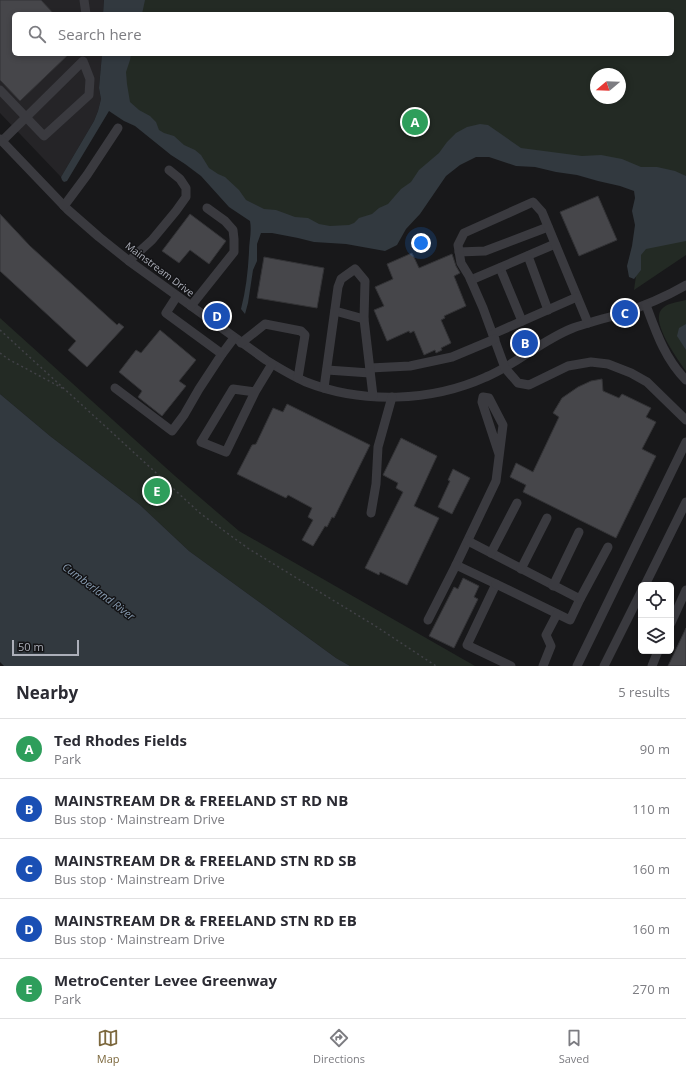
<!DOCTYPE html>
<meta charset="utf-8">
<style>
:root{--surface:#fff;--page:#f7f7f7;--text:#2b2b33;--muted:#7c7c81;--line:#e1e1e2;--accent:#7c683d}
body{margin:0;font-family:"Open Sans",sans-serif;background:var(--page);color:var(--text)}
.controls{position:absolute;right:12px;bottom:12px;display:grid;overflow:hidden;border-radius:6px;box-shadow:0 2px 6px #0003}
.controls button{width:36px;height:36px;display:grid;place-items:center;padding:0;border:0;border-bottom:1px solid var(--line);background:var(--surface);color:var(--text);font:20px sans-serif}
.compass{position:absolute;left:590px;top:68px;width:36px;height:36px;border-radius:50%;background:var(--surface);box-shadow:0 2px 6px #0003;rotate:251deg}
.scale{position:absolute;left:12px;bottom:10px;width:67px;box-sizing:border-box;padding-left:4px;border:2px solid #acafb9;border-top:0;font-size:11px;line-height:14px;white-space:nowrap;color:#acafb9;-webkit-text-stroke:3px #131315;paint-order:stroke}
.you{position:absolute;left:421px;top:243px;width:14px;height:14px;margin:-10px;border:3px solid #fff;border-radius:50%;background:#1a73e8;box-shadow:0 0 0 6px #1a73e833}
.badge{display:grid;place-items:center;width:26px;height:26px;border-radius:50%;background:var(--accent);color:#fff;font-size:13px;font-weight:700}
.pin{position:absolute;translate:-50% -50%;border:2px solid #fff;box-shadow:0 1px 4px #0006}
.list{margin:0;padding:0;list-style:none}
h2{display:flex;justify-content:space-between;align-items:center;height:52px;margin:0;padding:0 16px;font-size:17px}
h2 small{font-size:13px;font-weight:400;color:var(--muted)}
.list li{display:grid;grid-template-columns:26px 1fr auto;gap:12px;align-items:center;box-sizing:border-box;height:60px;padding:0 16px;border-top:1px solid var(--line)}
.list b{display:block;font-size:15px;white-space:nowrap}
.list p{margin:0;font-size:13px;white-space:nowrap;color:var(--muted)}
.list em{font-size:13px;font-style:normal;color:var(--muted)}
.icon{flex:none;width:22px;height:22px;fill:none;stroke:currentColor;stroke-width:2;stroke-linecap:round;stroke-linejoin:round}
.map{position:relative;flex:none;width:686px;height:666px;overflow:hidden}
.search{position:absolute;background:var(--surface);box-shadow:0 2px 6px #0003;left:12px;right:12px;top:12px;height:44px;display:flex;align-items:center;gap:10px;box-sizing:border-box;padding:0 14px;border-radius:6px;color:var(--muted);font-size:15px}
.sheet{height:352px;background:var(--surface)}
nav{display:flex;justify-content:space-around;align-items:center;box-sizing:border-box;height:56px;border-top:1px solid var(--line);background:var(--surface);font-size:11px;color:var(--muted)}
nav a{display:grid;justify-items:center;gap:2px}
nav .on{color:var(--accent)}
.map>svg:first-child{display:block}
.built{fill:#252427}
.green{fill:#232a24;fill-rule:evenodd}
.water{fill:#32393f}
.building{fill:#46464a;stroke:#333336}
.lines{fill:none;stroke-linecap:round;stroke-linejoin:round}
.path{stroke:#404146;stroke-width:1.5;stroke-dasharray:2 3;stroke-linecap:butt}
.minor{stroke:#3a3a3f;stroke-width:9}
.labels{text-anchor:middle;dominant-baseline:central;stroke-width:3;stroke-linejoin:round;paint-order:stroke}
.street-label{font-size:10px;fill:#acafb9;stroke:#131315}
.water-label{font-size:11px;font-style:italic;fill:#879bb0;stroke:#131315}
</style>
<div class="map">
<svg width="686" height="666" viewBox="0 0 686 666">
<rect width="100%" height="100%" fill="#18181a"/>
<!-- built -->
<polygon class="built" points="0,0 104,0 103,14 14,14 14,54 102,54 99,88 101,99 98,111 94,121 61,177 0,113"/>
<!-- green -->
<g class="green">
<path d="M105 0H686V255L634 290 648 190 480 146 434 176 384 239 274 226 114 96 108 54H672V14H106ZM596 74H620V98H596Z"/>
<path d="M686 300V371C678 360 651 323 661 310 666 303 678 302 686 300Z"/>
<polygon points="0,318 175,476 239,531 475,666 350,666 336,658 189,551 140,505 50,436 0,394"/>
</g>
<!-- water -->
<g class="water">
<polygon points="104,0 145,0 142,14 103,14"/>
<path d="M102 54H131L130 60 126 72 127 84 130 102 139 110 150 116 156 122 159 130 164 133 174 136 184 145 195 150 201 155 209 168 218 174 225 177 239 190 246 200 264 209 276 210 295 217 308 218 319 224 330 226 349 225 354 223 359 218 372 214 379 208 388 204 401 189 411 182 419 170 439 153 447 142 456 133 467 127 480 124 488 125 521 148 582 156 601 155 622 159 641 167H657L675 171 686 176V241L646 249 641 255V270L634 279 629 277 627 266 632 246 635 225 632 211 635 198 634 191 620 186 598 181 577 175 556 172 535 167 516 166 489 157H476L460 165 446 176 420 214 406 229 397 245 385 251 346 244 314 242 298 238 272 233H261L257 244V261L253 270 248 303 245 314 241 309C246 290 248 271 249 252 249 241 252 232 250 221L229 207 201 176 185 164 171 155 135 126 124 121 109 111 67 181 64 182 62 180 61 177 94 121 98 111 101 99 99 88Z"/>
<polygon points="686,324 686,350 677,336 679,328"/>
<polygon points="0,394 50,436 140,505 189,551 336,658 350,666 4,666 0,662"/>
</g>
<!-- building -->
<g class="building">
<polygon points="0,0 41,0 54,14 14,14 14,54 69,54 20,101 0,80"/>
<polygon points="598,196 617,240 579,256 560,212"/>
<polygon points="0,214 30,246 117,325 119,323 124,327 87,367 68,350 76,341 0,271"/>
<polygon points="190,214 226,241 209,264 190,250 179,263 162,251"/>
<polygon points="412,253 419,268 452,254 456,266 460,273 454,276 466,306 444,316 445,318 441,320 451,343 441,348 442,350 436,353 435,350 424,355 414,331 410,333 409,331 387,341 374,310 384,306 375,287 393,279 387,264"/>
<polygon points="264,257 324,268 317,308 257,298"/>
<polygon points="160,330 196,360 179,381 186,386 162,416 138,397 142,391 119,372 136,350 141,353"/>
<polygon points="602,379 603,391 619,398 622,394 651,408 646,417 656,422 642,449 656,456 616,538 523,492 526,485 510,477 516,463 533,472 559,417 553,413 562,398 578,387 591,381"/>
<polygon points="287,404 370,445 334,518 332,517 327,527 325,526 313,546 302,540 313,520 308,517 312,508 288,495 286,498 237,474 252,445 256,444 273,408 283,412"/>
<polygon points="401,438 437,456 414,506 439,518 407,585 380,572 379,575 365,568 403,492 396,488 398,483 383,475"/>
<polygon points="453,469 470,478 452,514 438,507 450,481 448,480"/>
<polygon points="463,578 479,586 474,597 478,599 454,648 429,636 454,587 458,589"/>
<polygon points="686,628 686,666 668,666"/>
</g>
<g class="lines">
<!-- path -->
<g class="path">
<polyline points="0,330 201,514 249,549 377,627 436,666"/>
<polyline points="0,353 8,359 64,389"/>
</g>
<!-- minor -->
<g class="minor">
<polyline points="84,0 86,14"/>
<polyline points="0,90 44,136 89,95 90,79 83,61 2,141"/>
<path d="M0 139 67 209 99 237 129 261 266 360C279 368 292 376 306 382 362 404 431 402 486 377 517 364 542 340 573 328 587 323 602 319 617 315 641 307 664 298 686 285"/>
<polyline points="64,206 87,175 118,128"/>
<polyline points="459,252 485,251 548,227"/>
<polyline points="528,256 548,310"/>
<polyline points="129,261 152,240 176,211 186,197 186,188 180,179 169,170"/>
<polyline points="500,268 522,321"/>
<polyline points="471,280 555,244"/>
<polyline points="177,296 166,313 222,354 234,338"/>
<path d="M646 305C656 332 665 359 686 380"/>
<polyline points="191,306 234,252 234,239 233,230 225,221 207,208"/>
<polyline points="335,311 364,319"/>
<polyline points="588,323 542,212 533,202 464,233 458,245 461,263 469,276 483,308 505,368 518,383 529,385 568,366 591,362 608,364 631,373 647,382 686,420"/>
<polyline points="493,334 577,297"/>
<polyline points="241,343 265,324 301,331 305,335 298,378"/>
<polyline points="370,368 410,366 452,357 495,339"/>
<polyline points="327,370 370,373"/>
<polyline points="115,388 172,431 184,415 199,389 222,354"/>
<polyline points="324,388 338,287 341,279 355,269 365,281 364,319 373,396"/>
<polyline points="255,392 226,452 201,442 233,389 255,392 272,364"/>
<polyline points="499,454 482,402 483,397 489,398 503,425 496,481 456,565 496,584 467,645 511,666"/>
<polyline points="371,513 376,484 378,447 392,397"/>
<polyline points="468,541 580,599 570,620 496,584"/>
<polyline points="491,553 517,503"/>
<polyline points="521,569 547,518"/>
<polyline points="645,585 686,502"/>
<polyline points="553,586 579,532"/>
<polyline points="580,599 608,547"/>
<polyline points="428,620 456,565"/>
<polyline points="671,623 686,590"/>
<polyline points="543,666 551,646 546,635 557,614"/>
<polyline points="577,666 686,442"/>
<polyline points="604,666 641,592"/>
<polyline points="652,666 658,651"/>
</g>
</g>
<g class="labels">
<!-- street labels -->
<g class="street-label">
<text transform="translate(160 269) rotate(37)">Mainstream Drive</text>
</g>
<!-- water labels -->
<g class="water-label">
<text transform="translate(99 591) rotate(37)">Cumberland River</text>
</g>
</g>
</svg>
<div class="controls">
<button><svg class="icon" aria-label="locate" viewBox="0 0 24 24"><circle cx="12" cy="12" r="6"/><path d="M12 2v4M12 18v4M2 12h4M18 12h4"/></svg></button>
<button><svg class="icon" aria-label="layers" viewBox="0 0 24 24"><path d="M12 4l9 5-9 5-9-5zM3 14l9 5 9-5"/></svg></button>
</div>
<svg class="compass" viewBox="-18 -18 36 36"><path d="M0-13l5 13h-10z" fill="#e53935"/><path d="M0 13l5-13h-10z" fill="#7c7c81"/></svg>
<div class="scale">50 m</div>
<div class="you"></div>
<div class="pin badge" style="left:415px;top:122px;background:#2e9e5b">A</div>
<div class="pin badge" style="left:525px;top:343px;background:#1a4fb4">B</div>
<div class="pin badge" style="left:625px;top:313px;background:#1a4fb4">C</div>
<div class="pin badge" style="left:217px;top:316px;background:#1a4fb4">D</div>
<div class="pin badge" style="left:157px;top:491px;background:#2e9e5b">E</div>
<div class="search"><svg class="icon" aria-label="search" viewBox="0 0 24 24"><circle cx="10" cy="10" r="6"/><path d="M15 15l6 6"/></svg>Search here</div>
</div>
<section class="sheet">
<h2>Nearby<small>5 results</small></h2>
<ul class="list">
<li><span class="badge" style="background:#2e9e5b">A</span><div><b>Ted Rhodes Fields</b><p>Park</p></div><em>90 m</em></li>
<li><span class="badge" style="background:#1a4fb4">B</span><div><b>MAINSTREAM DR &amp; FREELAND ST RD NB</b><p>Bus stop · Mainstream Drive</p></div><em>110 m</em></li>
<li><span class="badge" style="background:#1a4fb4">C</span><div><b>MAINSTREAM DR &amp; FREELAND STN RD SB</b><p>Bus stop · Mainstream Drive</p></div><em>160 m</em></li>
<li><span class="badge" style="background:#1a4fb4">D</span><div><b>MAINSTREAM DR &amp; FREELAND STN RD EB</b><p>Bus stop · Mainstream Drive</p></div><em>160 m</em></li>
<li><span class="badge" style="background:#2e9e5b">E</span><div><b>MetroCenter Levee Greenway</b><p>Park</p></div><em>270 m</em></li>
</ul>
</section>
<nav>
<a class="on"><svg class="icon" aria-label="map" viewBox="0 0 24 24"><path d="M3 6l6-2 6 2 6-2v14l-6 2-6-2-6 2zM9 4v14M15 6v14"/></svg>Map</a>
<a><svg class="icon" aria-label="directions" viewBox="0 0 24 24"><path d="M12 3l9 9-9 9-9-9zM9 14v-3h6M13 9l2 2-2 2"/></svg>Directions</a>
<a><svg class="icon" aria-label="saved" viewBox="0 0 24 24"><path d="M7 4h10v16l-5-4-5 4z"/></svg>Saved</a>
</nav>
